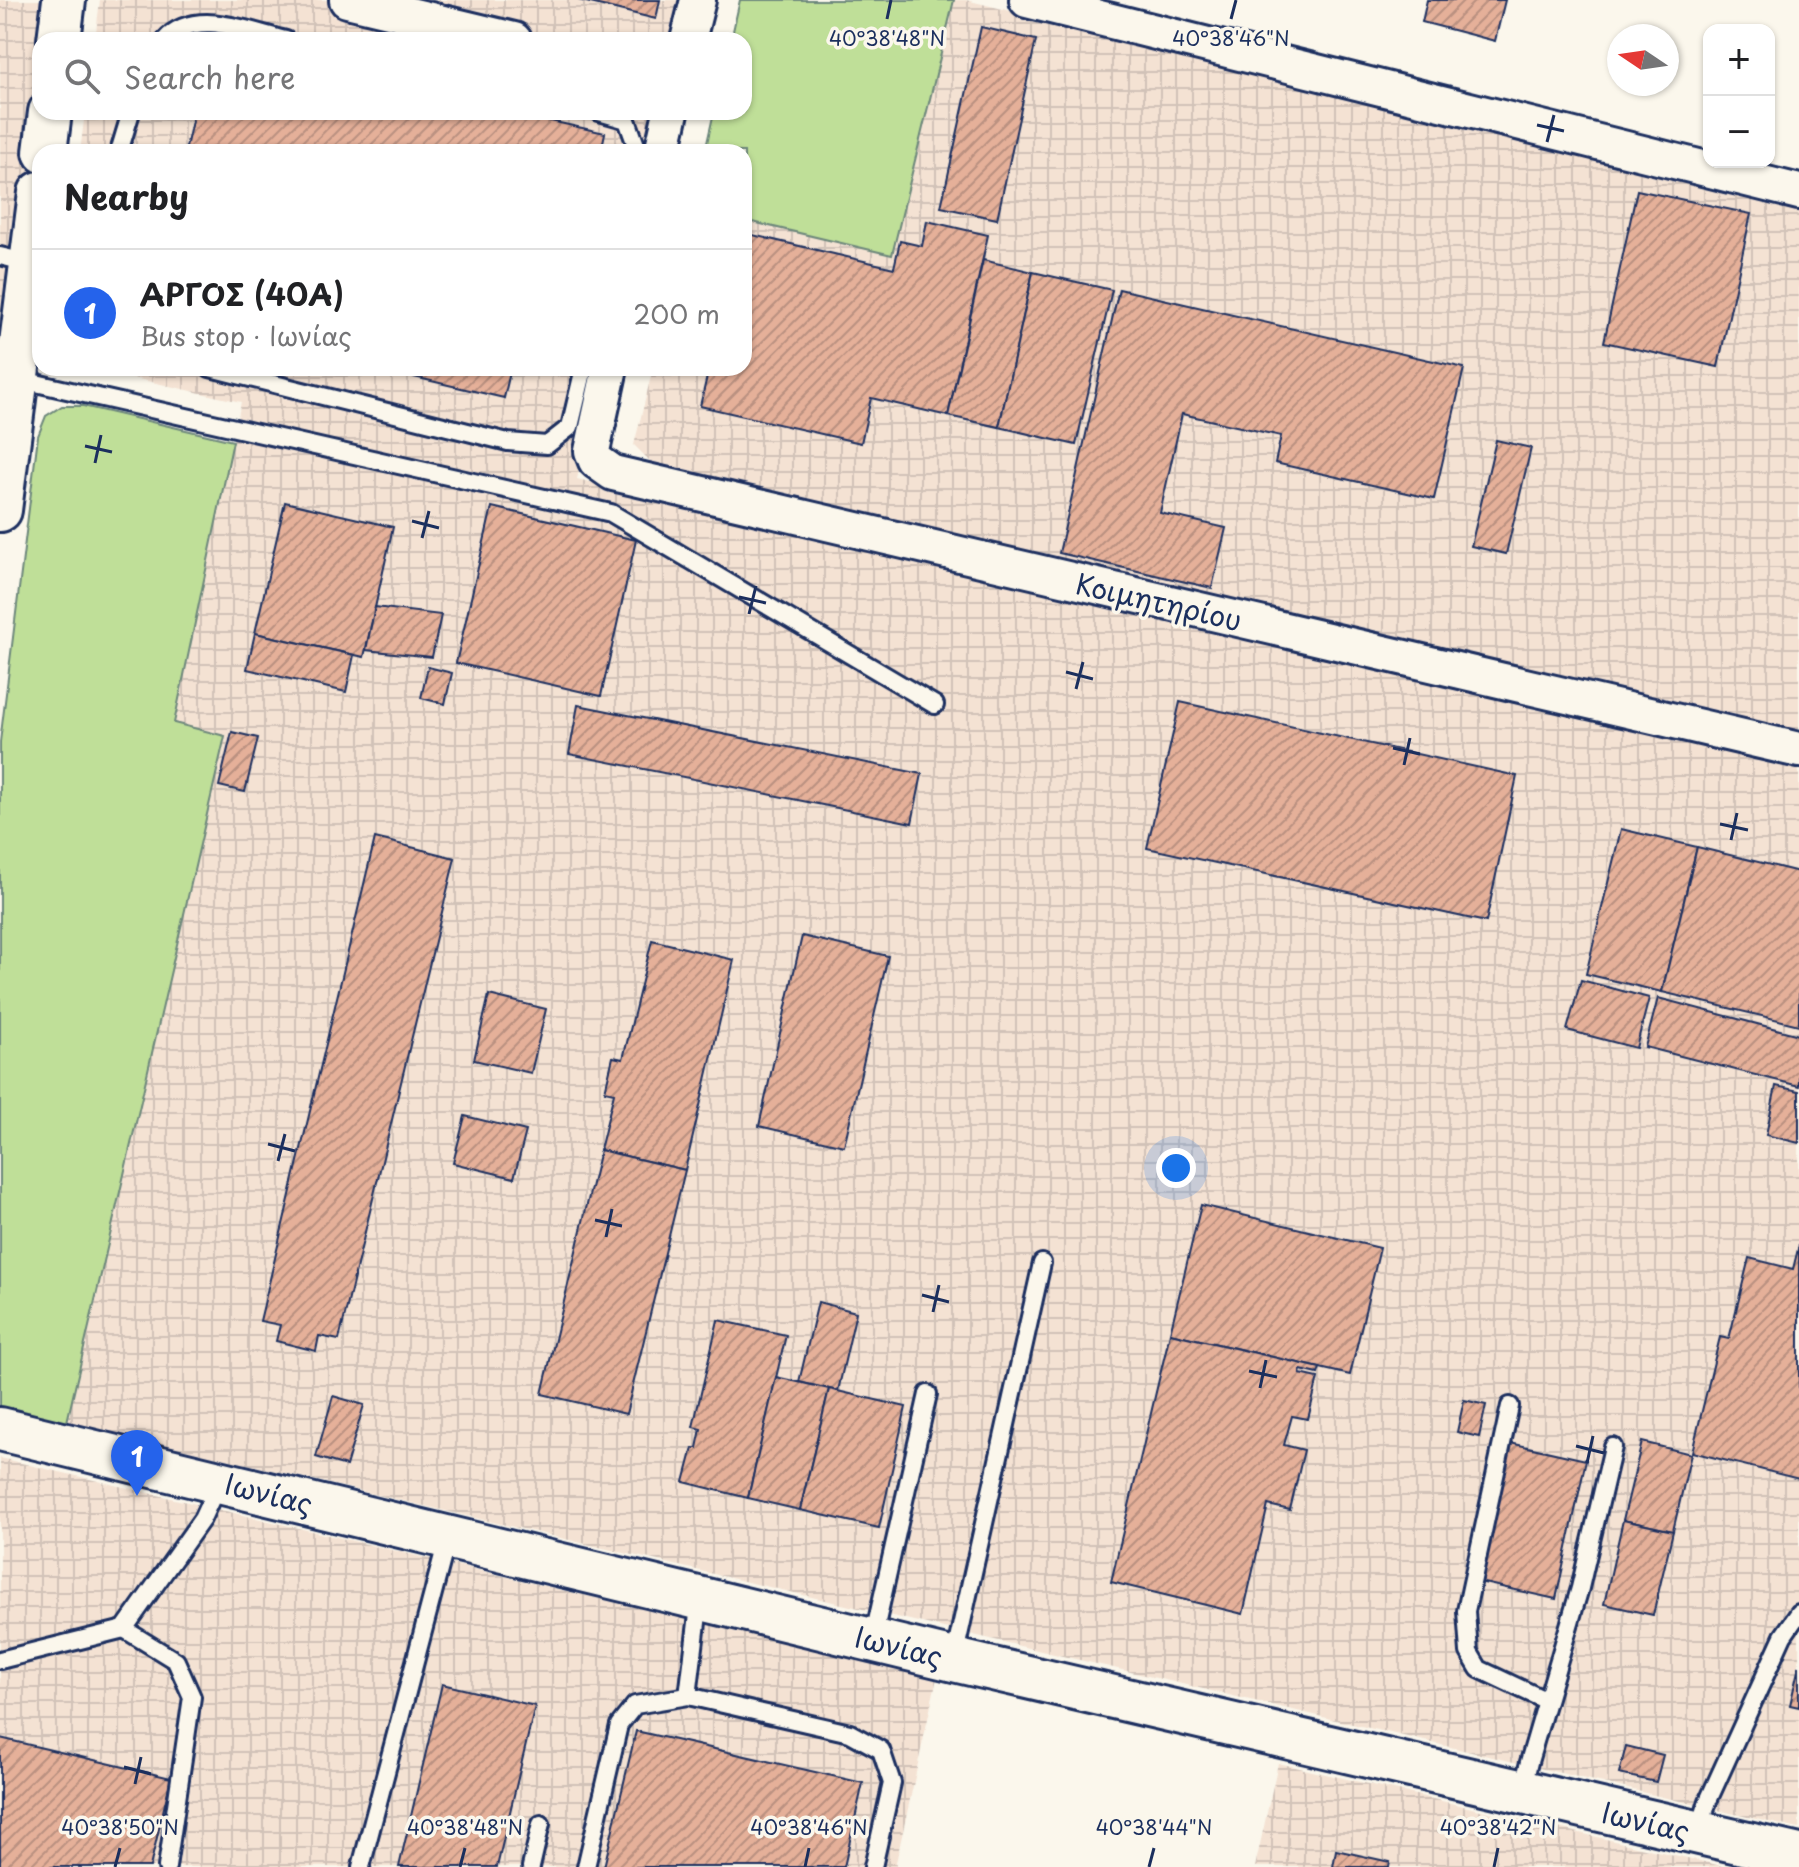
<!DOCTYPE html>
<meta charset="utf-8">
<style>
:root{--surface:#fff;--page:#f2f2f2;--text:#202124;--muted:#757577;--line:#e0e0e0;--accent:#2563eb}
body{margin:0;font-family:"Playpen Sans",sans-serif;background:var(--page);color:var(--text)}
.controls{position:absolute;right:24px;top:24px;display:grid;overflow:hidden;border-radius:16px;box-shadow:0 2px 6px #0004}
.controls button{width:72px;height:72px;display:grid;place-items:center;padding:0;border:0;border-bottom:2px solid var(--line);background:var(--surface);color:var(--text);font:40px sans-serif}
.compass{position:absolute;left:1607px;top:24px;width:72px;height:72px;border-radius:50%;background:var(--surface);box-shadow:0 2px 6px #0004;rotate:283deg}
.you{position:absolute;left:1176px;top:1168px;width:28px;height:28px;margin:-20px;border:6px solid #fff;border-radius:50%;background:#1a73e8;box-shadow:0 0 0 12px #1a73e833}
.badge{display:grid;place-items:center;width:52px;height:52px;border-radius:50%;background:var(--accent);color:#fff;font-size:26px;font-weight:700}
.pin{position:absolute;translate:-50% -66px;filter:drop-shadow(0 2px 4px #0008)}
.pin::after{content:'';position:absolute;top:42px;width:28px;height:24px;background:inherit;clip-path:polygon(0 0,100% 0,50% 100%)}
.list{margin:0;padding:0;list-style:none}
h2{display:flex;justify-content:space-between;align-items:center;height:104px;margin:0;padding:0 32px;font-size:34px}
h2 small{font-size:26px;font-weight:400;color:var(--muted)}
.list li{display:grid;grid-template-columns:52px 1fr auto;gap:24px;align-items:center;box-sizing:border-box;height:128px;padding:0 32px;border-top:2px solid var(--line)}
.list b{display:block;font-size:30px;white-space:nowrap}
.list p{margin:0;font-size:26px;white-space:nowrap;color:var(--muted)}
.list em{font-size:26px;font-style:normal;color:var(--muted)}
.icon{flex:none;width:44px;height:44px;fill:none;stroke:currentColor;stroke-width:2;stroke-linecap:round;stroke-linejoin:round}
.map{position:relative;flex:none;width:1799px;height:1867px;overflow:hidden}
.search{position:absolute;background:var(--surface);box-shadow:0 2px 6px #0004;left:32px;top:32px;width:720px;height:88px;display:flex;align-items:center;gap:20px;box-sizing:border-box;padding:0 28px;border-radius:24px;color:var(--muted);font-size:30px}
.panel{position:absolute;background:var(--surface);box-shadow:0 2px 6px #0004;left:32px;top:144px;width:720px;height:232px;border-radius:24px}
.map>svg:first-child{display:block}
.industrial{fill:url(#industrial-grid)}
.green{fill:#bfdf98;stroke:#6d877b;stroke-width:2}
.building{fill:url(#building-hatch);stroke:#1b2f5e;stroke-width:2}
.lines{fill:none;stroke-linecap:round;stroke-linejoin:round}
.service-casing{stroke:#1b2f5e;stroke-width:22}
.minor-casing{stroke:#1b2f5e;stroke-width:40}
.tertiary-casing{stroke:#1b2f5e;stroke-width:48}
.service{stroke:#fbf7ec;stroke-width:16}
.minor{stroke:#fbf7ec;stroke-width:34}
.tertiary{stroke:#fbf7ec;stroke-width:42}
.ticks{fill:none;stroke:#1b2f5e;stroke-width:3}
.labels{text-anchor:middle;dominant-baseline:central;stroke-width:7;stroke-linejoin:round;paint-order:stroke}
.street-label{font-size:28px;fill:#1b2f5e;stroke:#fbf7ec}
.ticks-label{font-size:20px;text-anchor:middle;fill:#1b2f5e;stroke:#fbf7ec;stroke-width:7;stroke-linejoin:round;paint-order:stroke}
</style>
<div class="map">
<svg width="1799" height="1867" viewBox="0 0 1799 1867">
<defs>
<pattern id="industrial-grid" width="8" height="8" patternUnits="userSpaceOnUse" patternTransform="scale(2)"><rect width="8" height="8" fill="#f4e2d3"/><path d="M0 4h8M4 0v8" fill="none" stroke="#d1c2b8"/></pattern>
<pattern id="building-hatch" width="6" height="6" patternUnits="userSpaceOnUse" patternTransform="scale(2)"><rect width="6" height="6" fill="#e5b099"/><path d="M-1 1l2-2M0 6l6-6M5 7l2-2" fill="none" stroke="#b99080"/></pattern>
</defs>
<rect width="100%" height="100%" fill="#fbf7ec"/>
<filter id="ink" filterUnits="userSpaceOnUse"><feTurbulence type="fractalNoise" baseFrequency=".0125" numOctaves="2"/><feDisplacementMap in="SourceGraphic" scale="16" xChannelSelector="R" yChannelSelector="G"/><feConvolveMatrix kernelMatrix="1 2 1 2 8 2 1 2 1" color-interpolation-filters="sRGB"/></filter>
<g filter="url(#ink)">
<!-- industrial -->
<g class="industrial">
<polygon points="0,0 50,0 40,40 40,84 0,420"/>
<polygon points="100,0 692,0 682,40 95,40"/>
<polygon points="954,0 966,0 1799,206 1799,744 660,471 634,445 653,368 744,368 744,220 892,254"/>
<polygon points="85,112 665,112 655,152 80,152"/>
<polygon points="89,368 603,368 577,479 1799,763 1799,1829 67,1422 225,736 174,724 241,402"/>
<polygon points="0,1458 937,1678 895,1867 0,1867"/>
<polygon points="1278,1763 1726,1867 1255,1867"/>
</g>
<!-- green -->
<g class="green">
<polygon points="740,0 954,0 892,255 744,220 744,152 705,152 714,112 744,112 744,40 731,40"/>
<polygon points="62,406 83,406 233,441 174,723 225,736 67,1422 45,1425 0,1414 0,742 38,436 46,416"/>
</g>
<!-- building -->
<g class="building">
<polygon points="578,0 660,0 656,19"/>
<polygon points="1427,0 1505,0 1495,41 1422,22"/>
<polygon points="981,27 1036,40 997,219 941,207"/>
<polygon points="194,112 510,112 605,133 601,152 185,152"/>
<polygon points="1637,190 1751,214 1718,367 1604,342"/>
<polygon points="927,221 988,235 948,416 871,398 861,443 700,406 709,368 744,368 744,233 894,268 900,241 922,246"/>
<polygon points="983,260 1033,272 999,427 948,416"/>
<polygon points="1033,272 1112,290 1076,445 999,427"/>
<polygon points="1119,289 1464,368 1434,499 1275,463 1281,436 1182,414 1160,513 1226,528 1212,588 1059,553"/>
<polygon points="416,368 511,368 504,398 414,377"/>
<polygon points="1496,440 1531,448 1506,554 1471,546"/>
<polygon points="285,502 393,527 364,657 255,633"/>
<polygon points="492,507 636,540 601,696 456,663"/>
<polygon points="375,607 441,615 432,657 366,650"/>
<polygon points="255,633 354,655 346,692 247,669"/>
<polygon points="428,667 452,673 445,704 421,698"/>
<polygon points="1180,702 1517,776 1486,922 1147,848"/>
<polygon points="578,705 922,774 912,823 569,754"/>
<polygon points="232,732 258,738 245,792 219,786"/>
<polygon points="1621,829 1697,847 1662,992 1586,974"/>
<polygon points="375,838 455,858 339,1340 319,1336 316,1351 276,1341 280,1325 260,1321"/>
<polygon points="1697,847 1799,872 1799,1025 1662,992"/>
<polygon points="802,936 888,956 844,1146 759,1126"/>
<polygon points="652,940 734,960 685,1170 600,1150 614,1093 605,1091 613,1057 623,1059"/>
<polygon points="1581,980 1649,998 1636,1048 1567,1030"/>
<polygon points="489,995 546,1009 531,1073 474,1060"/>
<polygon points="1658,998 1799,1035 1799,1086 1645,1047"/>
<polygon points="1776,1086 1799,1091 1799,1143 1766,1135"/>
<polygon points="465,1116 526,1131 514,1178 453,1163"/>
<polygon points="600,1150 685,1170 626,1414 542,1394"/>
<polygon points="1201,1205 1380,1248 1350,1375 1170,1333"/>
<polygon points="1799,1245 1799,1479 1692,1452 1720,1337 1729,1339 1749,1258 1793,1269"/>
<polygon points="818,1302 856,1312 838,1391 799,1382"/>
<polygon points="718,1320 786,1335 748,1498 684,1482 693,1448 697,1448 701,1429 693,1427"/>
<polygon points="1170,1333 1320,1368 1318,1374 1301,1370 1300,1374 1318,1378 1308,1419 1292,1416 1284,1445 1304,1450 1290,1510 1268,1505 1243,1614 1111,1582"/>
<polygon points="776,1377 829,1389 800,1510 748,1498"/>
<polygon points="829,1389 906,1407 879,1528 800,1510"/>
<polygon points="333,1396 364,1405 346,1466 316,1457"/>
<polygon points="1464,1400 1486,1405 1479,1437 1457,1432"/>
<polygon points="1642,1442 1691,1454 1673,1531 1623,1520"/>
<polygon points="1510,1443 1586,1460 1556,1599 1479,1582"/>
<polygon points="1623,1520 1673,1531 1653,1615 1604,1604"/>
<polygon points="1799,1666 1799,1707 1790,1705"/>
<polygon points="442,1684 535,1706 497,1867 399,1867"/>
<polygon points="636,1731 863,1783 844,1867 604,1867"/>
<polygon points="0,1738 171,1778 150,1867 0,1867"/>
<polygon points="1626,1746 1663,1755 1656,1782 1619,1774"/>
<polygon points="1336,1850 1390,1862 1389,1867 1333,1867"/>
</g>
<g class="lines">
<defs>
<g id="service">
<path d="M165 40C194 7 248 31 286 40"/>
<polyline points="599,112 627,120 636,145 635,152"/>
<polyline points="119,152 131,112"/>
<polyline points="0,256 29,263"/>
<polyline points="210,368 508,442 547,445 570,427 584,368"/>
<polyline points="18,379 611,513 935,705"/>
<polyline points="1510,1406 1466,1611 1469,1652 1479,1669 1547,1701"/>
<polyline points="124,1629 176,1661 192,1697 167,1867"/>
<polyline points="873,1639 928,1394"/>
<polyline points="954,1658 1042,1263"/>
<polyline points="0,1660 124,1629 202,1519 219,1482"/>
<polyline points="688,1696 700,1598"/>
<polyline points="1522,1791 1529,1762 1580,1588 1613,1447"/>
<polyline points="1699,1831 1708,1801 1783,1636 1799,1613"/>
<polyline points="361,1867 447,1540"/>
<polyline points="531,1867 541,1824"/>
<polyline points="586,1867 619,1725 635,1705 688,1696 850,1733 881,1750 892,1783 873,1867"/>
</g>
<g id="minor">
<polyline points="347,0 514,40"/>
<polyline points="1027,0 1799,192"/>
<polyline points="688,40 698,0"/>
<polyline points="662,152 671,112"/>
<polyline points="610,368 592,451 596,461 613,473 1799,750"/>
</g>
<g id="tertiary">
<polyline points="59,40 64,0"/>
<polyline points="45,152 50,112"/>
<polyline points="0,510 40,193"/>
<polyline points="0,1429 954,1660 1799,1856"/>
</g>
</defs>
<!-- service casing -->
<use href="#service" class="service-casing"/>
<!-- minor casing -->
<use href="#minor" class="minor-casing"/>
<!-- tertiary casing -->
<use href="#tertiary" class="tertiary-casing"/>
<!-- service -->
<use href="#service" class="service"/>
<!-- minor -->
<use href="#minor" class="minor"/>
<!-- tertiary -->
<use href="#tertiary" class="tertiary"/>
</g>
</g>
<!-- ticks -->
<path class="ticks" d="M887 19 891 0M1231 19 1236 0M1537 125 1564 131M1547 142 1554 115M85 446 112 452M95 463 101 435M412 521 439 528M422 538 429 511M739 597 766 603M749 614 756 586M1066 672 1093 679M1076 689 1083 662M1393 748 1420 754M1404 765 1410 738M1720 824 1748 830M1731 840 1737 813M268 1144 295 1151M278 1161 285 1134M595 1220 622 1226M606 1237 612 1209M922 1295 949 1302M933 1312 939 1285M1249 1371 1277 1377M1260 1388 1266 1360M1576 1446 1604 1453M1587 1463 1593 1436M124 1767 151 1774M135 1784 141 1757M115 1867 120 1848M460 1867 465 1848M805 1867 809 1848M1149 1867 1154 1848M1494 1867 1498 1848"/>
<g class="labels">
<!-- street labels -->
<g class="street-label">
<text transform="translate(1159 601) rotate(13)">Κοιμητηρίου</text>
<text transform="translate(269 1493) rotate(14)">Ιωνίας</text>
<text transform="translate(899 1646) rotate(14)">Ιωνίας</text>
<text transform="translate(1646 1821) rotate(13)">Ιωνίας</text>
</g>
</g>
<g class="ticks-label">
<text x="887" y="46">40°38'48"N</text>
<text x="1231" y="46">40°38'46"N</text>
<text x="120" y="1835">40°38'50"N</text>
<text x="465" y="1835">40°38'48"N</text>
<text x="809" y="1835">40°38'46"N</text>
<text x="1154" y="1835">40°38'44"N</text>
<text x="1498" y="1835">40°38'42"N</text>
</g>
</svg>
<div class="controls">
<button>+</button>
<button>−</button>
</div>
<svg class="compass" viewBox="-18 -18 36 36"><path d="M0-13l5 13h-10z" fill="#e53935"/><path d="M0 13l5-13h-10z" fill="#757577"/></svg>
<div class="you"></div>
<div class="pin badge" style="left:137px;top:1496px">1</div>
<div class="search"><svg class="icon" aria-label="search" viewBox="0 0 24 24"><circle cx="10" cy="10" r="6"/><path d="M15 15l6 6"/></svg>Search here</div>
<section class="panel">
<h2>Nearby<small></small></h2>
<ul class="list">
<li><span class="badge">1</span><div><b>ΑΡΓΟΣ (40Α)</b><p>Bus stop · Ιωνίας</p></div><em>200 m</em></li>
</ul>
</section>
</div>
